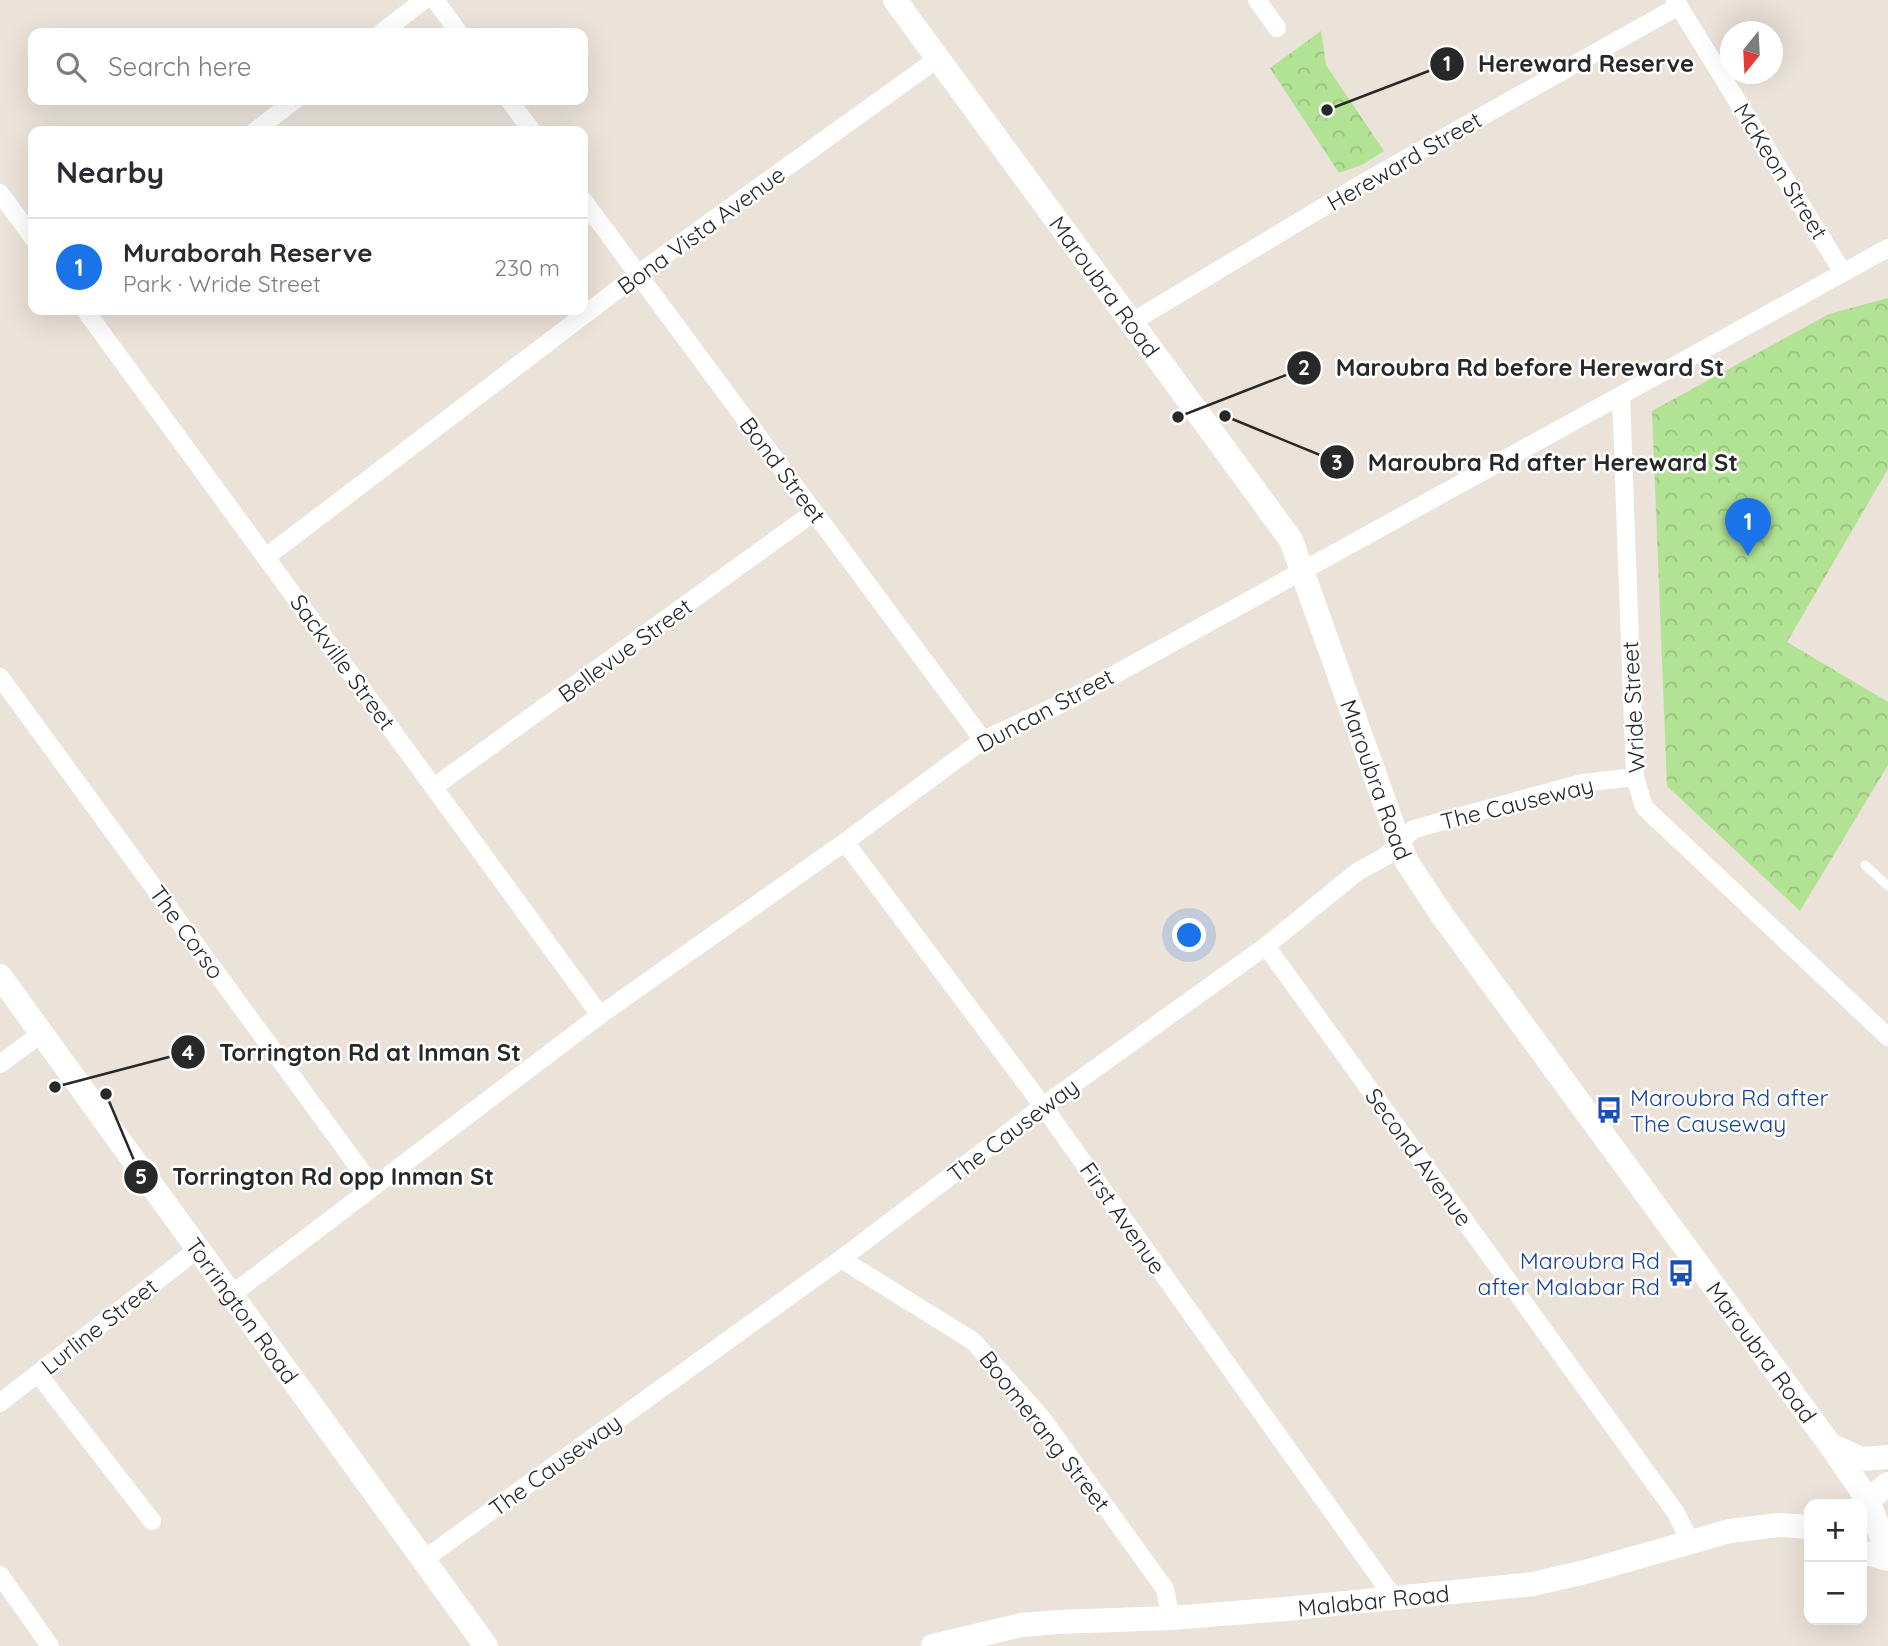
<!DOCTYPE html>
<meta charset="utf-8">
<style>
:root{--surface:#fff;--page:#f2f2f3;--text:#2b2b33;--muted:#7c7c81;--line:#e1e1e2;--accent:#1a73e8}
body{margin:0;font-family:Quicksand,sans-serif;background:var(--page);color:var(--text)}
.controls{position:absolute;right:21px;bottom:21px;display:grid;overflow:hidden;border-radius:14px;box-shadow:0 7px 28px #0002}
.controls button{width:63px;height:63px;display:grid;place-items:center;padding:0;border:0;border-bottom:2px solid var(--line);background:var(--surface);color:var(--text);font:35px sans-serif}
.compass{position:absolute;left:1720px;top:21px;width:63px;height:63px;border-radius:50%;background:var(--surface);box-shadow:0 7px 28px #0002;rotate:198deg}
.you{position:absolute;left:1190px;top:936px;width:24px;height:24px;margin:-18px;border:5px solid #fff;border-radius:50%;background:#1a73e8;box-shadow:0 0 0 10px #1a73e833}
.badge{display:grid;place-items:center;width:46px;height:46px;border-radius:50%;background:var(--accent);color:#fff;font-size:23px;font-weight:700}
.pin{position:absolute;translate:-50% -58px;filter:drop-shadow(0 2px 4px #0008)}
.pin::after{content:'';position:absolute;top:37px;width:24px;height:21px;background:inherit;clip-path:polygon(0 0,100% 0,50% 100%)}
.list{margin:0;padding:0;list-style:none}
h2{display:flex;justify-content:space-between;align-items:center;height:91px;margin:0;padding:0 28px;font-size:30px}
h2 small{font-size:23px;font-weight:400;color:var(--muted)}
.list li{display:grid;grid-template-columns:46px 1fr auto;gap:21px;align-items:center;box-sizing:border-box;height:98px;padding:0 28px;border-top:2px solid var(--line)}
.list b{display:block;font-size:26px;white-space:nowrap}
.list p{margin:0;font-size:23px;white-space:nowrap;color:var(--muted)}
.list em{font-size:23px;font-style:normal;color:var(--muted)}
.icon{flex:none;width:38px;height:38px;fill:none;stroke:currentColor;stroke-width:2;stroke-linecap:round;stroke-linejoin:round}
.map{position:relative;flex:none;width:1888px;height:1646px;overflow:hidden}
.search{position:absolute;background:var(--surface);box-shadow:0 7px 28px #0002;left:28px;top:28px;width:560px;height:77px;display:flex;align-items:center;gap:18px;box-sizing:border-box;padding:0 24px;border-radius:14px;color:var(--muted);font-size:26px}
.panel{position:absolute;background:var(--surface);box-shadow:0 7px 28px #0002;left:28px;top:126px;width:560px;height:189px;border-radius:14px}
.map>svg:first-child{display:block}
.park{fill:url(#park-crowns)}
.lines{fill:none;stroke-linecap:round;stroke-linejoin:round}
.lane{stroke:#fff;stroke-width:9}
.street{stroke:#fff;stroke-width:18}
.secondary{stroke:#fff;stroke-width:24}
.labels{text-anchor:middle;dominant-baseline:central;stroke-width:5;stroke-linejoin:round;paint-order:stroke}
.street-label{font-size:23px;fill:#282828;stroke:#fff}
.transit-label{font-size:23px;fill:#164399;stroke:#fff;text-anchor:start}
.leader{fill:none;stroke:#282828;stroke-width:2.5}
.callout-dot{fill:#282828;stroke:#fff;stroke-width:2.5}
.mark-label{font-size:21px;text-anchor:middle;font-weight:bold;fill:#fff}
.callout-label{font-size:24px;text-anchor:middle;font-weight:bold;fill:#282828;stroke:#fff;stroke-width:5;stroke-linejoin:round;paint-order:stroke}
</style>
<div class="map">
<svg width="1888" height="1646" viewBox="0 0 1888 1646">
<defs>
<pattern id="park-crowns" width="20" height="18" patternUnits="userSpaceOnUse" patternTransform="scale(1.75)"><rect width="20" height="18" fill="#b2e294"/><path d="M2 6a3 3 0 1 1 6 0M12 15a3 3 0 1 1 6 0" fill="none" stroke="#99c280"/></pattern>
</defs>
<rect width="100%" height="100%" fill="#ebe2d9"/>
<!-- park -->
<g class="park">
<polygon points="1321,31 1326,65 1384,151 1362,165 1339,173 1270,68"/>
<polygon points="1888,298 1888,469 1787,642 1888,702 1888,765 1800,911 1667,786 1652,411 1829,314"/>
</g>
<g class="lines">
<!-- lane -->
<polyline class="lane" points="1865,865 1888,886"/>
<!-- street -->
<g class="street">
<polyline points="435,0 459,33"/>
<polyline points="1257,0 1277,28"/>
<polyline points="1675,0 1842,271"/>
<polyline points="381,33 424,0"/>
<polyline points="509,100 532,131"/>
<polyline points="255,131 295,100"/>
<polyline points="0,193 33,238"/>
<polyline points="583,200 983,740"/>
<polyline points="85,310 600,1015"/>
<polyline points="1132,322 1370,179 1679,6"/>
<polyline points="1621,396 1635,777 1644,807 1888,1037"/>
<polyline points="266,557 638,274 937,59"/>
<polyline points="0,677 373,1187"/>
<polyline points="434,787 814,512"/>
<polyline points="845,842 1043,1106 1394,1598"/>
<polyline points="1266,946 1676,1513 1690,1541"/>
<polyline points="0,1064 42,1033"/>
<polyline points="841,1259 973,1341 1041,1417 1165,1589 1171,1618"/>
<polyline points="231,1295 600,1015 845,842 983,740 1063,703 1888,248"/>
<polyline points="38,1374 152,1521"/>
<polyline points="0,1403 198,1249"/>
<polyline points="423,1560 841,1259 1043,1106 1266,946 1357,872 1386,856 1414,829 1582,783 1635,777"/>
<polyline points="0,1575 50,1646"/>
</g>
<!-- secondary -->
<g class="secondary">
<path id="s1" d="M895 0 1291 540 1399 843 1407 862 1442 915 1831 1446 1868 1500 1881 1535 1888 1542"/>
<path id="s2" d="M0 976 486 1646"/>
<polyline points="1832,1446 1861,1459 1888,1457"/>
<polyline points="1862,1505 1888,1484"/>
<polyline points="1862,1552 1888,1559"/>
<path id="s3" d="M933 1646 1021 1625 1058 1622 1171 1618 1285 1609 1533 1584 1585 1572 1730 1531 1779 1525 1809 1527"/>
</g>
</g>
<!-- icons -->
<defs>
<symbol id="bus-bare" viewBox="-9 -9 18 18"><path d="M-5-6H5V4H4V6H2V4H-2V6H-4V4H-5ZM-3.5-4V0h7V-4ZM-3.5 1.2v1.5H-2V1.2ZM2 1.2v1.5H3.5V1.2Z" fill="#1a4fb4" stroke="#fff" stroke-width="2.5" paint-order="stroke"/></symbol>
</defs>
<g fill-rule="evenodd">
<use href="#bus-bare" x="1590" y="1091" width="38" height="38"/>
<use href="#bus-bare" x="1662" y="1254" width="38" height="38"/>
</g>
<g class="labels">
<!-- street labels -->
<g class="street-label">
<text transform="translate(1404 161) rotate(-30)">Hereward Street</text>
<text transform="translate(1781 171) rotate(58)">McKeon Street</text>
<text transform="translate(701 230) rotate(-36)">Bona Vista Avenue</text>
<text stroke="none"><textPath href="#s1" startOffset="355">Maroubra Road</textPath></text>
<text transform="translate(783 470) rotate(53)">Bond Street</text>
<text transform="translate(625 650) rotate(-36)">Bellevue Street</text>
<text transform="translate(343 662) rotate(54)">Sackville Street</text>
<text transform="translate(1633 707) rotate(-93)">Wride Street</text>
<text transform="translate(1045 710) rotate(-28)">Duncan Street</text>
<text stroke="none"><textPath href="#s1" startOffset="924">Maroubra Road</textPath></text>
<text transform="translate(1517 803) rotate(-14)">The Causeway</text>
<text transform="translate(187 932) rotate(54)">The Corso</text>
<text transform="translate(1013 1130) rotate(-37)">The Causeway</text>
<text transform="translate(1419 1157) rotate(54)">Second Avenue</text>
<text transform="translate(1123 1218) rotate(55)">First Avenue</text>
<text stroke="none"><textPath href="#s2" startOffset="413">Torrington Road</textPath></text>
<text transform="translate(99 1326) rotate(-38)">Lurline Street</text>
<text stroke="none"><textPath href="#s1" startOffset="1617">Maroubra Road</textPath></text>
<text transform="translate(1045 1431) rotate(52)">Boomerang Street</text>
<text transform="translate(555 1465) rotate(-36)">The Causeway</text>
<text stroke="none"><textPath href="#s3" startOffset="444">Malabar Road</textPath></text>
</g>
<!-- transit labels -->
<g class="transit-label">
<text x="1630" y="1097">Maroubra Rd after<tspan x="1630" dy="26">The Causeway</tspan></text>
<text x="1660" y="1260" text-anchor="end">Maroubra Rd<tspan x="1660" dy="26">after Malabar Rd</tspan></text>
</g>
</g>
<!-- callouts -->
<path class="leader" d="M1327 110L1447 64M1178 417L1304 368M1225 416L1337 462M55 1087L188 1052M106 1094L141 1177"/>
<g class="callout-dot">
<circle cx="1327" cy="110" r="7"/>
<circle cx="1178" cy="417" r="7"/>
<circle cx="1225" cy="416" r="7"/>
<circle cx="55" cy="1087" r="7"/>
<circle cx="106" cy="1094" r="7"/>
<circle cx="1447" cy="64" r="18"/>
<circle cx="1304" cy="368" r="18"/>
<circle cx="1337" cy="462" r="18"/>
<circle cx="188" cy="1052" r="18"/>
<circle cx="141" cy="1177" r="18"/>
</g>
<g class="mark-label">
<text x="1447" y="71">1</text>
<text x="1304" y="375">2</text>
<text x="1337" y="470">3</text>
<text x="188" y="1060">4</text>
<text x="141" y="1184">5</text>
</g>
<g class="callout-label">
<text x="1586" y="72">Hereward Reserve</text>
<text x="1530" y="376">Maroubra Rd before Hereward St</text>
<text x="1553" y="471">Maroubra Rd after Hereward St</text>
<text x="370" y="1061">Torrington Rd at Inman St</text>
<text x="333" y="1185">Torrington Rd opp Inman St</text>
</g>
</svg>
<div class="controls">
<button>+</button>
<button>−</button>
</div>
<svg class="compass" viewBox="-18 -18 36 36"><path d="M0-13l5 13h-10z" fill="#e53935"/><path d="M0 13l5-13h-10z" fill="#7c7c81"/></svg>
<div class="you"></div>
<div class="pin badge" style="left:1748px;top:556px">1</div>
<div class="search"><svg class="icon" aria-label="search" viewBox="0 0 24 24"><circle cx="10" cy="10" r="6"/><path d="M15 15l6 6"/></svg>Search here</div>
<section class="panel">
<h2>Nearby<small></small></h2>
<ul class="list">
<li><span class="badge">1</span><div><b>Muraborah Reserve</b><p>Park · Wride Street</p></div><em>230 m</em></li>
</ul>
</section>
</div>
